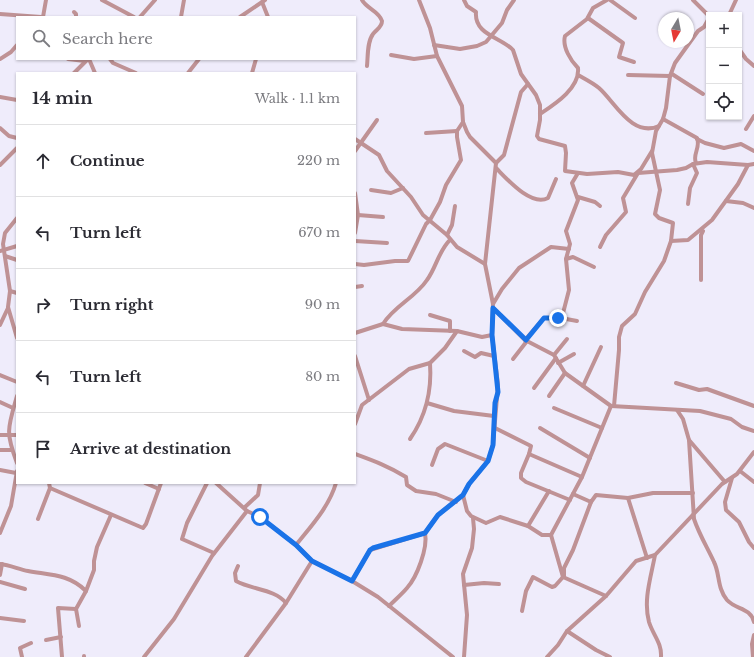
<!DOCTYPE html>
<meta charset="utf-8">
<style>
:root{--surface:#fff;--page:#f2f2f3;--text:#2b2b33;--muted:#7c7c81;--line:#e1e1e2}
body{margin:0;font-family:"Libre Baskerville",serif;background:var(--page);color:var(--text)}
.controls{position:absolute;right:12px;top:12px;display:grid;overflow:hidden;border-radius:0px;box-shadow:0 1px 3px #0004}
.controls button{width:36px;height:36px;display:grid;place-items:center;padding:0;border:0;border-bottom:1px solid var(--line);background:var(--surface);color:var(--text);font:20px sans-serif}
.compass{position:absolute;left:658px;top:12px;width:36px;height:36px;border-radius:50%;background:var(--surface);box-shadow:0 1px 3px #0004;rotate:190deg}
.stop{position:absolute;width:12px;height:12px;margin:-9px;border:3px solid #1a73e8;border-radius:50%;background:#fff}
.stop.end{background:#1a73e8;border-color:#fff;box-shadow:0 1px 4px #0008}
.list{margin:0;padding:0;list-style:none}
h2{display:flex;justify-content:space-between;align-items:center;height:52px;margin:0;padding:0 16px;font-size:17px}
h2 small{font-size:13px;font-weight:400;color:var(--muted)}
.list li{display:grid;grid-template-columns:26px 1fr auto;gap:12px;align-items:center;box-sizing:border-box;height:72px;padding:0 16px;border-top:1px solid var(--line)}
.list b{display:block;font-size:15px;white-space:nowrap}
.list em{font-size:13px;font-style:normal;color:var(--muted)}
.icon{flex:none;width:22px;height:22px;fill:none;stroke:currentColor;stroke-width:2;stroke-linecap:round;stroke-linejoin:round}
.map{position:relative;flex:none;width:754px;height:657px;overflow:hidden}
.search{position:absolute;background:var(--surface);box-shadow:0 1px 3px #0004;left:16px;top:16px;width:340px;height:44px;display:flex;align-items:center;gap:10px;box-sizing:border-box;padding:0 14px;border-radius:0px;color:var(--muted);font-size:15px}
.panel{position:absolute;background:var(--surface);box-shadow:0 1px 3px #0004;left:16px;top:72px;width:340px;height:412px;border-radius:0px}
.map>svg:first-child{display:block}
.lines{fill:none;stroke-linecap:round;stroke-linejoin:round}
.minor{stroke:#bf9295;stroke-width:4}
.route{stroke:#1a73e8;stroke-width:5}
</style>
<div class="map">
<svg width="754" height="657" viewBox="0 0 754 657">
<rect width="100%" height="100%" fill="#efecfb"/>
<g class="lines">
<!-- minor -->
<g class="minor">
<polyline points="102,0 134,17"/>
<path d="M362 0C367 9 379 11 382 21 382 27 377 29 373 34 367 42 368 56 367 66"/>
<polyline points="419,0 430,28 437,56 462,106 463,122 467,132 470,137 496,163 485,264 493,304 492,335 498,385 493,445 488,461 469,484 463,495 467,511 471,516 486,523 500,517 528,526 542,535 551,535 582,477 611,406"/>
<path d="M464 0 467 6 476 12C474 35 501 37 513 50L521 74 536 95 540 105V120L537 136 539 139 565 146 566 153 565 171 587 174 618 172 634 175 641 169 652 151"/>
<polyline points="610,0 635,18"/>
<polyline points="693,0 709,16"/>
<polyline points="262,2 268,17"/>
<polyline points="74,12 76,14 76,17"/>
<polyline points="0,14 41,17"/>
<polyline points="729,15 736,0"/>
<polyline points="43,17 46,0"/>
<polyline points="140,17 155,0"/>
<polyline points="181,17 184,0"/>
<polyline points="240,17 265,0"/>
<polyline points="588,18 623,43 619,57 634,62"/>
<polyline points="434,45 460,49 477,46 486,42 502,23 507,10 514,0"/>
<polyline points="739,49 746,59 754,66"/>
<polyline points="391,55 414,59 437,56"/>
<polyline points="0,59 11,52 17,45"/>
<polyline points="68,59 85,61"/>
<polyline points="89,59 95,73"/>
<polyline points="110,59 113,63 136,73"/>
<polyline points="74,73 88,59"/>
<polyline points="188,73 199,59"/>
<polyline points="252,73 256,59"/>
<polyline points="672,74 703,94"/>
<path d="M578 75C585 79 593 83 599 88 615 102 632 138 659 126"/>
<polyline points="628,75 670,76"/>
<polyline points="0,97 17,100"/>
<path d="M540 114C555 104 580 88 578 68 571 61 562 47 565 36L587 19 593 8 607 0"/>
<path d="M663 119 697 138C701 147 692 155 696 163"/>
<polyline points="0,128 9,136 17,138"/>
<polyline points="746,129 754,116"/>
<polyline points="426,133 457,131"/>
<polyline points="355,139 379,155 387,171 411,197 423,215 447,235 457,247 485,264"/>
<polyline points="697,139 705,143 724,148 741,144 754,151"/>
<polyline points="355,151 377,120"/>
<polyline points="496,163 504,155 521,92 528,84"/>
<polyline points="0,165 17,148"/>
<path d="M496 168C507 179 531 207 548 198L556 179"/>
<polyline points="371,190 391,193 403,188"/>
<polyline points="355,193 358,215 355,233"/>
<polyline points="578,197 595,202 600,206"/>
<polyline points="726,201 743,203 754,208"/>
<polyline points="688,204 690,188 697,173 693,164"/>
<polyline points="358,215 383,217"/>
<polyline points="17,218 5,233 3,244 10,291 8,307 17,338"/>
<polyline points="447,235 452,225 455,206"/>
<polyline points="355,241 387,243"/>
<polyline points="671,241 688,240 712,220 738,184 748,165 754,164"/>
<polyline points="600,247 606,235 626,212 623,198 638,173 677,170 686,168 693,164 707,162 748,165"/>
<polyline points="0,251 17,246"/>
<polyline points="5,256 17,260"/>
<polyline points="566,259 573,257 594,267"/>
<polyline points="355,264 364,265 395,261 408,261 426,224 430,220 440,202 446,185 461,160 457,137 457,131 463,122"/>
<polyline points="701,280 701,235 703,231"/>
<polyline points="355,287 362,286"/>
<polyline points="10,291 17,293"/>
<polyline points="493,304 502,289 519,268 551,247 569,249"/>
<polyline points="493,308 525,340 554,355 565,373 611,406 700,411 731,419 742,427 754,431"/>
<polyline points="430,315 450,321 450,331"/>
<polyline points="561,318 577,321"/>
<path d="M383 324C394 306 415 298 427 280 436 268 439 250 450 240"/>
<polyline points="0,325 8,308"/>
<polyline points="355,333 383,324 402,329 457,331 482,337 492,335"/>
<polyline points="525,340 544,318 561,318 562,317 569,290 566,259 570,244 566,231 578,200 572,183 578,173"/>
<polyline points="464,351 475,357 481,353 494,356"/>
<polyline points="554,355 567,339"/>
<polyline points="355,356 369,400"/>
<polyline points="513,359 527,341"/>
<polyline points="558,363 574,354"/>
<polyline points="0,375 17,382"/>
<polyline points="676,383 699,390 707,389 754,406"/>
<polyline points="583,386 601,347"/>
<polyline points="534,388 556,358"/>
<path d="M17 396C8 427 5 432 17 463"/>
<polyline points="549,396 565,373"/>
<polyline points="0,402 13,408"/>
<polyline points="427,403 454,411 494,416"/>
<polyline points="614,406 619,350 619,337 622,326 635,314 645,292 664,261 671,241 673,223 659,218 655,214 660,190 652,153 656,131 663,119 666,108 670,76 675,63 698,31 704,27 709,18"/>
<polyline points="554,408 602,428"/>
<polyline points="677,410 683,419 689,440 725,482"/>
<polyline points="355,424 362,405 409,369 430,363 445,348 457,331"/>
<polyline points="495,428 531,446 529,454 582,477"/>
<polyline points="540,428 590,458"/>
<polyline points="0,435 17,435"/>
<path d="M410 439C426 416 432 391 430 363"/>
<path d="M689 440 694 519C699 534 707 547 714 562 720 574 717 588 727 600 736 610 750 607 754 622"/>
<polyline points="0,450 12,450"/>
<path d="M355 454C374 461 388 466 406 477L407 485 416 491 436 494 456 502"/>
<polyline points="529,454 521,473 521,478 526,482 570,500"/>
<polyline points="432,465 438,449 445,444 488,461"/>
<polyline points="0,470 16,473"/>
<polyline points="740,471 754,482"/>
<polyline points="732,478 725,502 726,510 739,522 749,542 754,548"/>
<polyline points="49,483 50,488 143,528 146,524 161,483"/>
<polyline points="145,483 159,489"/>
<polyline points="207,483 187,523 182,539 214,553"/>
<polyline points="216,483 247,511 260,517 296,545 312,561 352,581 378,597 453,657"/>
<polyline points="573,494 591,502 596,495 628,498 653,493 693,493"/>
<polyline points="628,498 647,558"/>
<polyline points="245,507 258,495 260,483"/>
<polyline points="38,519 50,488"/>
<polyline points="528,526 549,491"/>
<polyline points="0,533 11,506 17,471"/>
<polyline points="551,535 563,577"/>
<path d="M296 545C311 526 329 507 336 483"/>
<path d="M655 555C651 577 643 600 649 622 653 635 662 643 661 657"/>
<path d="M0 564C10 565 18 569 28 571 50 575 69 574 86 591"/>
<path d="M238 566 235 573 236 581C252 590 275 589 286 603"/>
<polyline points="0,575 2,564"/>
<polyline points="564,577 564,568 573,550 591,502"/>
<polyline points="352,581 370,550 425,533 438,515 463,495"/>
<polyline points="0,582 25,589"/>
<polyline points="464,585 484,583 499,584"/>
<path d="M389 606C395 600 402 594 407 588 417 577 428 548 425 533"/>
<polyline points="76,609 79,626"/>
<polyline points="522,611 526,591 533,577 552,587 555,586 563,577 606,596"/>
<polyline points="0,618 24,621"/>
<polyline points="567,631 596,650 610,657"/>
<polyline points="46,640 61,637"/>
<polyline points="22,657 20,648 31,643"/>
<polyline points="62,657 58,608 76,609 86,591 94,570 94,561 97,547 111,515"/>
<polyline points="84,657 84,656"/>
<polyline points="144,657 174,619 212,556 247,511"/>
<polyline points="246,657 286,603 312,561"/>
<polyline points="464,657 467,615 463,574 472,548 474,529 473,518"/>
<polyline points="547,657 558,645 567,631 606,596 636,561 655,555 722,484 737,474 754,452"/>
<polyline points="753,657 752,644 754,635"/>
</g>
</g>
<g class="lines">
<!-- route -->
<polyline class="route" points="260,517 296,545 312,561 352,581 370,550 373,548 425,533 438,515 463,495 469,484 488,461 493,445 495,403 498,392 492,335 493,308 526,340 544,318 558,318"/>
</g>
</svg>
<div class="controls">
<button>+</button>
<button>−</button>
<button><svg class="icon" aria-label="locate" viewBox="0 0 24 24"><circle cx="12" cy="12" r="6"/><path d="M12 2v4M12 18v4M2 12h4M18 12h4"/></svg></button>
</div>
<svg class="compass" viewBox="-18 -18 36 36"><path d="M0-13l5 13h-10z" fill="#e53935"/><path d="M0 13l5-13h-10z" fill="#7c7c81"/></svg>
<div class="stop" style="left:260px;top:517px"></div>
<div class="stop end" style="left:558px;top:318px"></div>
<div class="search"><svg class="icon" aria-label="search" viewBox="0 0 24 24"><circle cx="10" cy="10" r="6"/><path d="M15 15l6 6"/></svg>Search here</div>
<section class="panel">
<h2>14 min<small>Walk · 1.1 km</small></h2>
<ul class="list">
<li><svg class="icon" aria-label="ahead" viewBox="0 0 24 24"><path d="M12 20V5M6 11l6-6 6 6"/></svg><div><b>Continue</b></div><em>220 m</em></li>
<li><svg class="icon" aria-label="left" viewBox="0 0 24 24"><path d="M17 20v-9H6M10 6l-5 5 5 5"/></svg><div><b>Turn left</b></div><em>670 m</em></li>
<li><svg class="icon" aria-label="right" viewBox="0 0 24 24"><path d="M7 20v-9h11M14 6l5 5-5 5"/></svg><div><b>Turn right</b></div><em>90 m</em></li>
<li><svg class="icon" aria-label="left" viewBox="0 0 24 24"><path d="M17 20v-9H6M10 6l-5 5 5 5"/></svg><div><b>Turn left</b></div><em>80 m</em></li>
<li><svg class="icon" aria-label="arrive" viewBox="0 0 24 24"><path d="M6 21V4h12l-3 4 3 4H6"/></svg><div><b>Arrive at destination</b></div></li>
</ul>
</section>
</div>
